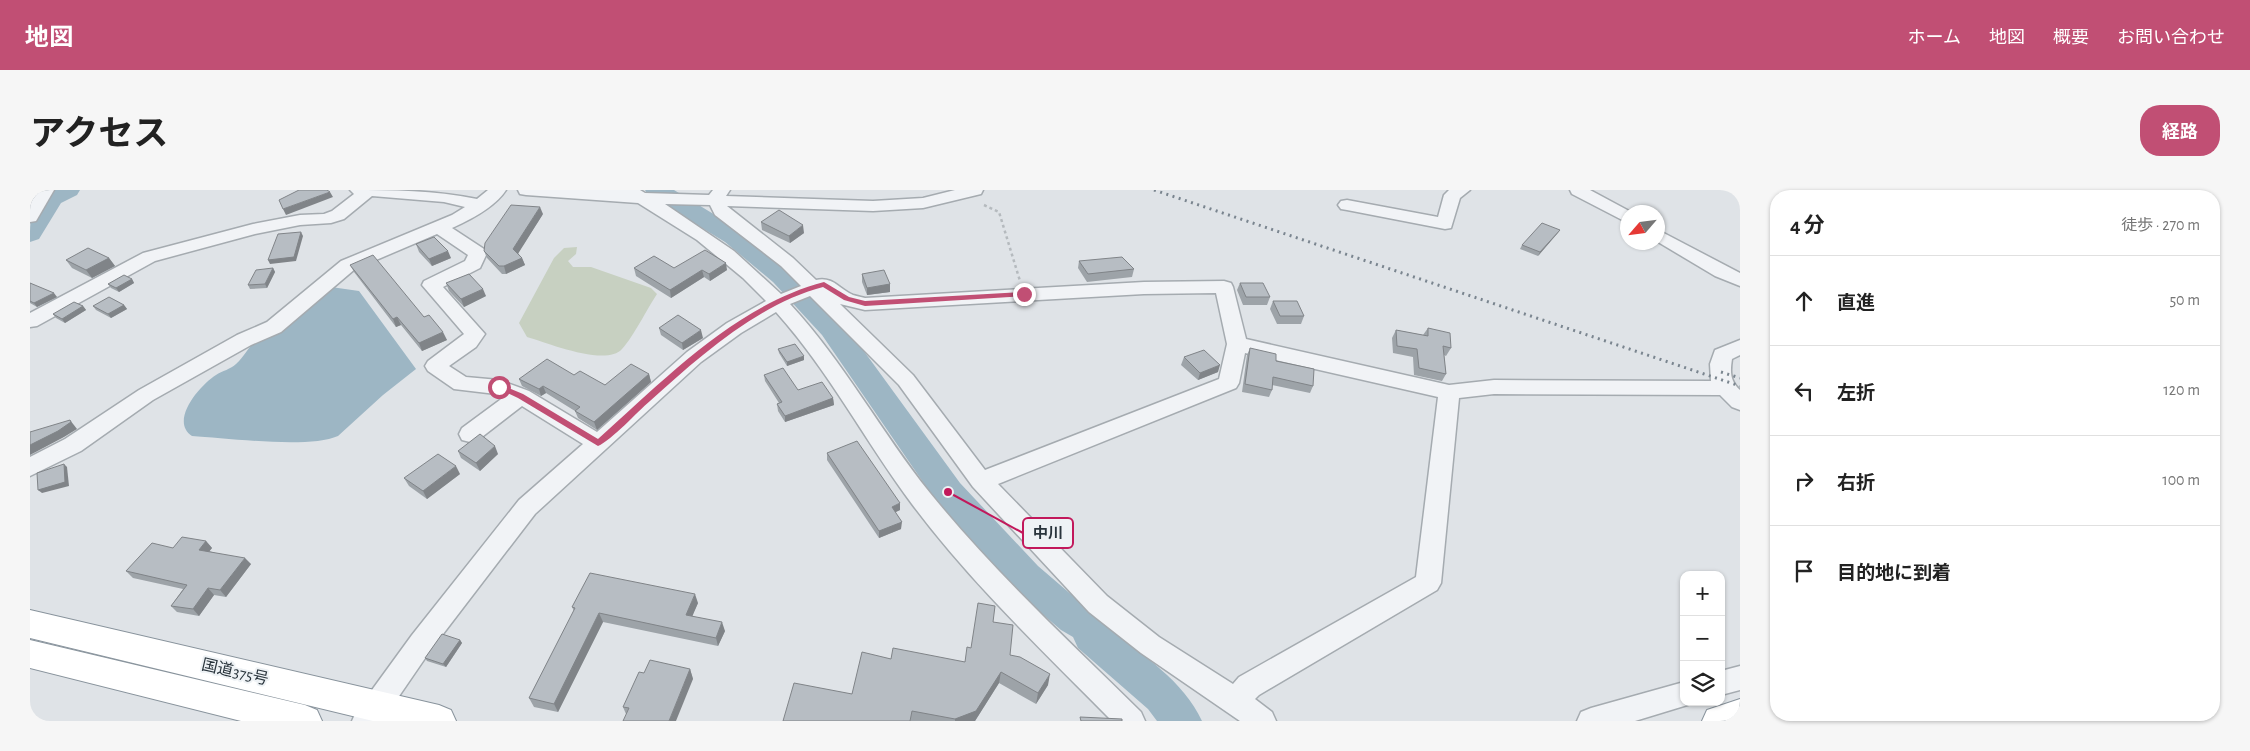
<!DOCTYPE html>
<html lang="ja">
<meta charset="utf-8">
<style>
:root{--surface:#fff;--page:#f6f6f6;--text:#222;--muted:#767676;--line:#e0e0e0;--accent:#c14f74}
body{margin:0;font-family:"Alegreya Sans","Noto Sans JP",sans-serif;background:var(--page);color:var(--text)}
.controls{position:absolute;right:15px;bottom:15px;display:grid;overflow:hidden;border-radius:10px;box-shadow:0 1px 4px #0004}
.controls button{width:45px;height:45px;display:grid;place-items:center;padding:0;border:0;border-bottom:1px solid var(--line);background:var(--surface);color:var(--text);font:25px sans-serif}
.compass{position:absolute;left:1590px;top:15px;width:45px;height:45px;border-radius:50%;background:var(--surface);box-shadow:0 1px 4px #0004;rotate:242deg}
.stop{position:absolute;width:15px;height:15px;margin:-11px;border:4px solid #c14f74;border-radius:50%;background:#fff}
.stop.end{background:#c14f74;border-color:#fff;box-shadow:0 1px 5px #0008}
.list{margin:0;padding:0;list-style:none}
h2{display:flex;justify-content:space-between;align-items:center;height:65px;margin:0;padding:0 20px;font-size:21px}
h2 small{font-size:16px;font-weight:400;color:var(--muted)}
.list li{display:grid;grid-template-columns:32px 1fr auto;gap:15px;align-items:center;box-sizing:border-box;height:90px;padding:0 20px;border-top:1px solid var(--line)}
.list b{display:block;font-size:19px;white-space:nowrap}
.list em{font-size:16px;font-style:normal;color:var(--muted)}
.icon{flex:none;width:28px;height:28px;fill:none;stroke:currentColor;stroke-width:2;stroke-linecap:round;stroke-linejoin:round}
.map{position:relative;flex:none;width:1710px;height:531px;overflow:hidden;border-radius:20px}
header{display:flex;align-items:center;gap:30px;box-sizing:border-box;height:70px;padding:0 25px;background:var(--accent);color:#fff}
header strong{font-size:24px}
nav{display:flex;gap:28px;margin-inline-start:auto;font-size:18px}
.intro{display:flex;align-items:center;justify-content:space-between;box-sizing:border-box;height:120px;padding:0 30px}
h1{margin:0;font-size:35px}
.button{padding:12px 22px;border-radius:20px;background:var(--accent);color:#fff;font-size:18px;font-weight:700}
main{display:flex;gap:30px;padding:0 30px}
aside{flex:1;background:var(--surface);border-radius:20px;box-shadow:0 1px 4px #0004}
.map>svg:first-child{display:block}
.green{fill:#c7d0c1}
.water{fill:#9db6c4}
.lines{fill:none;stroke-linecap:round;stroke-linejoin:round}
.river{fill:#9db6c4;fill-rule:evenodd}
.minor-casing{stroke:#a5abb0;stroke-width:3}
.highway-casing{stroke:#88939c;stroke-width:2}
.path{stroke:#b5babe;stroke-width:2.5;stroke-dasharray:3 3;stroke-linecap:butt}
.minor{fill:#f1f3f6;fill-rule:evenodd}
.highway{fill:#fff;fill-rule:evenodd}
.rail{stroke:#7a858f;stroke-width:3;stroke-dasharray:2 4.5;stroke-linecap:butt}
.wall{fill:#9da3a8}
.shaded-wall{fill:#808488}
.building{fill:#b7bdc3;stroke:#808488}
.route{fill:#c14f74}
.labels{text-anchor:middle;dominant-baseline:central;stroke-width:4;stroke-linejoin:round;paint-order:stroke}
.near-street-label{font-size:16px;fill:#29343c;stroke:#eef2f5}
.leader{fill:none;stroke:#c2185b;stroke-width:2}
.callout-dot{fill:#c2185b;stroke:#eef2f5;stroke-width:2}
.callout{fill:#eef2f5;stroke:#c2185b;stroke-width:2}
.callout-label{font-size:15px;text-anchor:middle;font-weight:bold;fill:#29343c}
</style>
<header>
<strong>地図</strong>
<nav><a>ホーム</a><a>地図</a><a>概要</a><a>お問い合わせ</a></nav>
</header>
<div class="intro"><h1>アクセス</h1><a class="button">経路</a></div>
<main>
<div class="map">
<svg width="1710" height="531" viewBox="0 0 1710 531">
<rect width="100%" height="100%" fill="#dfe3e7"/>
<!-- green -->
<path class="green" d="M547 57 546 64 538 71 543 77H561L621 98 627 104C617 119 604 146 592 159 576 177 518 153 497 147L489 133 524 68 534 58Z"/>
<!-- water -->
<path class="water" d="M301 97 329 101 386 179 353 205 308 246C279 259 197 248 162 246 139 231 170 195 186 185 192 181 201 179 206 174 214 167 218 157 226 151 249 131 276 114 301 97Z"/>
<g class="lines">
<!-- river -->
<g class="river">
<path d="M18 0H50L47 5 31 13 9 49 0 52C0 33 0 9 18 0Z"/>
<path d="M615 0H644L713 42 763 80 812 131 930 293 1008 376 1057 418 1073 426 1079 438C1112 465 1154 491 1172 531H1127L1118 519 1048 458 1043 447 1031 440 982 398 906 311 792 145 743 92 695 52 618 5Z"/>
</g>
<defs>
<g id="minor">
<polygon points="8,0 24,0 6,31 0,32 0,13"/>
<path d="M320 0C365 0 402 0 447 9L458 0H476C465 17 440 30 422 38L454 59 457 63 450 78 413 97 455 144 446 157 419 176 436 187 469 190 499 201 567 242 657 162 697 133 736 111 713 88 667 50 608 13 496 5 490 4 488 0H610L615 3 679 5 683 0H700L696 6 843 11 893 8 925 0H953L951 4 893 18 843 21 697 16 763 68 786 90C803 86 809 99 823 105 826 106 831 107 835 108L1114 92 1194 91 1201 93 1203 97 1216 149 1419 195 1464 190 1681 191 1680 174 1685 160 1710 150V165L1702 169C1700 182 1700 191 1710 200V220L1702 217 1690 205 1464 204 1429 208 1411 393 1407 400 1229 505 1225 509 1242 522 1246 531H1210L1111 463 1059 422 943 297 869 195 780 106 760 114C814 172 851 242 900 303 964 382 1039 451 1111 522L1115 531H1082C1013 461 941 393 882 314 835 251 799 181 746 122L711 143 671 172 505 324 400 461 352 531H322L326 522 382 445 489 310 553 254 492 216 448 250 440 252 432 250 429 244 432 238 474 207 466 204 424 199 398 181 395 176 398 171 434 144 392 95 394 91 435 71 438 65 407 44 325 79 251 142 221 155 123 210 51 261 0 286V267L35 249 109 200 207 145 237 132 311 71 422 25 435 17 414 12 342 6 314 29 301 33 270 35 225 44 125 71 7 136 0 137V123L113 63 223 34 270 25 294 24 302 21 324 4ZM635 14 680 15 685 25 751 76 771 96 751 104 704 61ZM1186 103 1197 154 1189 189 955 280 883 185 810 114 835 120 1114 104ZM1215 163 1408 207 1386 387 1209 487 1203 494 1129 447 1077 406 968 294 1206 198 1209 193Z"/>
<polygon points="1419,0 1440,0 1430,8 1421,38 1415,39 1317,20 1311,19 1308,15 1311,11 1317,10 1408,27 1414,5"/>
<polygon points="1540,0 1560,0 1601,22 1598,22 1598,33 1542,4"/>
<polygon points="1628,40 1710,83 1710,96 1685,86 1628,52"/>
<polygon points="1710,476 1710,500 1691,505 1691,481"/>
<polygon points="1654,492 1654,512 1664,513 1605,531 1547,531 1551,522 1561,518"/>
</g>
<g id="highway">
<polygon points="0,420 409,515 421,520 426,531 343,531 0,448"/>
<polygon points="0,450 275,515 287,520 292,531 211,531 0,478"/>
<polygon points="1710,509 1710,531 1672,531 1677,520"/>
</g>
</defs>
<!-- minor casing -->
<use href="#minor" class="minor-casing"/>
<!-- highway casing -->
<use href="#highway" class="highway-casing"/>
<!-- path -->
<polyline class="path" points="954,15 969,22 990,91"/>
<!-- minor -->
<use href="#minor" class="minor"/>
<!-- highway -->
<use href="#highway" class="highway"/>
<!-- rail -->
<g class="rail">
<polyline points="1124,0 1710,196"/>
<polyline points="1691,182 1710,188"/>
</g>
</g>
<!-- wall -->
<g class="wall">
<polygon points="513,24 488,63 492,68 495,75 476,84 472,84 457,68 454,61"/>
<polygon points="731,32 774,43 760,53 732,40"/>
<polygon points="1530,40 1508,66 1490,59 1492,55"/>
<polygon points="386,54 421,68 402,76 389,62"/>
<polygon points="79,68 85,76 62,88 42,78 36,70"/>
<polygon points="1049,71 1104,79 1102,87 1057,92 1048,78"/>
<polygon points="320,75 394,127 417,150 392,161 371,135 366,137 324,82"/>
<polygon points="243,78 245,82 237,98 220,99 218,95"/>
<polygon points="604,78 697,80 680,91 674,87 641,108 606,86"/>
<polygon points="832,84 860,94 860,102 837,105 832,92"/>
<polygon points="102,89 104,93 89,102 81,98 78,94"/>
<polygon points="0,93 27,107 7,117 0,113"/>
<polygon points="416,93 456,106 434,117 419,101"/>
<polygon points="1210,93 1240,107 1237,115 1213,115 1207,100"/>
<polygon points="1243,111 1274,126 1271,134 1247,134 1240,119"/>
<polygon points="94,115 97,119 81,128 66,120 63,116"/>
<polygon points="53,116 56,120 35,133 26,128 23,124"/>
<polygon points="629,138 673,148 653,160 631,145"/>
<polygon points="1398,138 1421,158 1416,166 1414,165 1416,184 1412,191 1384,185 1383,167 1363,163 1362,148 1366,140 1393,145"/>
<polygon points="1220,158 1246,171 1283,196 1280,203 1242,195 1242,200 1239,207 1212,202 1217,165"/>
<polygon points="748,159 774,170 757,176 749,163"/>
<polygon points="1154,167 1188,182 1168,190 1151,175"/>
<polygon points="619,184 621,192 567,240 548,228 545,221 516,203 511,206 492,196 489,189 544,185 575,195"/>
<polygon points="734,185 768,200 803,208 804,215 755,232 748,221 747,214 749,213 735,191"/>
<polygon points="428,261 468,264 450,281 431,268"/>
<polygon points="797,263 870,320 865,322 871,339 849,348 797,270"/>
<polygon points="430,284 397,309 379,296 374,288"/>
<polygon points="176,351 182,358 179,361 221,374 196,407 184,405 169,426 147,422 141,416 153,399 103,388 96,381 143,358"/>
<polygon points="668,413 662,426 695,441 688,456 573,432 528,522 504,517 499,508 544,421 542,417"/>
<polygon points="963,432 980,465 1018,495 1006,514 969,493 945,531 753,531 822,504 861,469 935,472 941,458"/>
<polygon points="430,450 432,453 416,477 397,471 395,468"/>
<polygon points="660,479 663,489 596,524 593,517"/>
</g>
<!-- shaded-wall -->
<g class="shaded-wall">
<polygon points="300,2 303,7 256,25 253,19"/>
<polygon points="510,17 513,24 486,67 483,59"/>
<polygon points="773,35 774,43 760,53 759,46"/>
<polygon points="1530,40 1527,44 1508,66 1510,62"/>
<polygon points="271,42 273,46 266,71 240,74 238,70"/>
<polygon points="418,61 421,68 402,76 399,69"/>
<polygon points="79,68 85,76 62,88 56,80"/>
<polygon points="492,68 495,75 476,84 474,76"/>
<polygon points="696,73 697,80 680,91 679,84"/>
<polygon points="243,78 245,82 237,98 235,94"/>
<polygon points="672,80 674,87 641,108 640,100"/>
<polygon points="102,89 104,93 89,102 86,98"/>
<polygon points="860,94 860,102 837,105 837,98"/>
<polygon points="453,99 456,106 434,117 431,109"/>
<polygon points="24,103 27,107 7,117 4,113"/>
<polygon points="94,115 97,119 81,128 78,124"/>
<polygon points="53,116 56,120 35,133 32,129"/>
<polygon points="367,127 371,135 366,137 363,129"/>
<polygon points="671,140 673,148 653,160 652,153"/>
<polygon points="413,142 417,150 392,161 389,153"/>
<polygon points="774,166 774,170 757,176 757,172"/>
<polygon points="1190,175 1188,182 1168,190 1170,183"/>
<polygon points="619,184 621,192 567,240 564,232"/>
<polygon points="513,196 516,203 511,206 509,199"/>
<polygon points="803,208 804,215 755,232 755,226"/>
<polygon points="40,230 47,239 34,247 0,265 0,255"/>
<polygon points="465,256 468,264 450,281 446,273"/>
<polygon points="34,274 37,277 39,296 12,303 8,300"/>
<polygon points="426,276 430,284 397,309 393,301"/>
<polygon points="870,313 870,320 862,324 862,317"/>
<polygon points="872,332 871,339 849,348 849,341"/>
<polygon points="176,351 182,358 175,367 169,360"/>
<polygon points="215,368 221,374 196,407 190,400"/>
<polygon points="178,398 184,405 169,426 163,419"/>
<polygon points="665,404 668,413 659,434 656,425"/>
<polygon points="569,423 573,432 528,522 524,514"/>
<polygon points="692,432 695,441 688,456 686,448"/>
<polygon points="430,450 432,453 416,477 413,474"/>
<polygon points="660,479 663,489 646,531 639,531"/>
<polygon points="971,482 969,493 945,531 925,531 925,529"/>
<polygon points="1020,484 1018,495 1006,514 1008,503"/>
</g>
<!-- building -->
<g class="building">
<polygon points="269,0 297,0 300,2 253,19 249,10"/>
<polygon points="481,15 510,17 483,59 492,68 474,76 469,76 454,61 455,53"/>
<polygon points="749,20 773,35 759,46 731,32"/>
<polygon points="1512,33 1530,40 1510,62 1492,55"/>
<polygon points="271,42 264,67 238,70 248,44"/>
<polygon points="404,47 418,61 399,69 386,54"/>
<polygon points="58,58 79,68 56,80 36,70"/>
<polygon points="675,60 696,73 679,84 672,80 640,100 604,78 624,66 644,78"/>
<polygon points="343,65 394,127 399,125 413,142 389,153 367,127 363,129 320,75"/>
<polygon points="1092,67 1104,79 1058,84 1049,71"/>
<polygon points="243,78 235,94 218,95 226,80"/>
<polygon points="854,80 860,94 837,98 832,84"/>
<polygon points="439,84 453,99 431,109 416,93"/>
<polygon points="94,85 102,89 86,98 78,94"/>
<polygon points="0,93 24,103 4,113 0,111"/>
<polygon points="1210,93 1233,93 1240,107 1216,107"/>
<polygon points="79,107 94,115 78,124 63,116"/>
<polygon points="1243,111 1267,111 1274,126 1250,126"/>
<polygon points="44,112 53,116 32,129 23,124"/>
<polygon points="648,125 671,140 652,153 629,138"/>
<polygon points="1398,138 1420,143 1421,158 1413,156 1416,184 1389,178 1387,159 1367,156 1366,140 1398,146"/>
<polygon points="765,154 774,166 757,172 748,159"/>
<polygon points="1220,158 1246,164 1246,171 1284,179 1283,196 1243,187 1242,200 1215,194"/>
<polygon points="1174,160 1190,175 1170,183 1154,167"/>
<polygon points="517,169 544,185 550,181 575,195 601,174 619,184 564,232 545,221 550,217 513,196 509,199 489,189"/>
<polygon points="753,178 768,200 792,192 803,208 755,226 747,214 752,212 734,185"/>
<polygon points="40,230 41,232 28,241 0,255 0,242"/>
<polygon points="450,244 465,256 446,273 428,261"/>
<polygon points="827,251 870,313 862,317 872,332 849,341 797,263"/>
<polygon points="408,264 426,276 393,301 374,288"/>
<polygon points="34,274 35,292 8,300 7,283"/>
<polygon points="152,347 176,351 169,360 215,368 190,400 178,398 163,419 141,416 157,395 96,381 122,353 143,358"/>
<polygon points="560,383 665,404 656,425 692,432 686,448 569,423 524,514 499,508 545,418 542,417"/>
<polygon points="948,413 965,416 963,432 983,435 980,465 990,467 1020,484 1008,503 971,482 946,521 925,529 882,521 880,531 753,531 764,493 822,504 832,462 861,469 863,458 935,472 937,457 941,458"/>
<polygon points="412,444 430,450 413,474 395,468"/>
<polygon points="620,470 660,479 639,531 593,531 599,518 593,517 609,482 614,483"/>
<polygon points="1050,527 1092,529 1092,531 1051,531"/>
</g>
<!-- route -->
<path class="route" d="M794 92 819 107 835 111 994 102 997 104 994 106 835 116 814 110 793 97C728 114 669 167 620 211 607 222 582 250 568 256L488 208 465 197 469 194 493 204 568 249C634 190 706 115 794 92Z"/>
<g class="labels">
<!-- near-street labels -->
<g class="near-street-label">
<text transform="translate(205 482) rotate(13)">国道375号</text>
</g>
</g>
<!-- callouts -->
<path class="leader" d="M918 302L993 343"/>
<circle class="callout-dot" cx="918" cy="302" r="5"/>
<rect class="callout" x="993" y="328" width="50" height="30" rx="5"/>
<g class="callout-label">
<text x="1018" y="348">中川</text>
</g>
</svg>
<div class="controls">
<button>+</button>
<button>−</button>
<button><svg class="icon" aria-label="layers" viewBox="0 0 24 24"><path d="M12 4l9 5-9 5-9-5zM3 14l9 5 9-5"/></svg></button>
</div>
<svg class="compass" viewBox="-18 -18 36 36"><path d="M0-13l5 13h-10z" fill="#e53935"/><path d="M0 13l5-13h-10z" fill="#767676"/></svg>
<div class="stop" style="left:469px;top:197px"></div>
<div class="stop end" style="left:994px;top:104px"></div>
</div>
<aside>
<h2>4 分<small>徒歩 · 270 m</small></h2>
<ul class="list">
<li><svg class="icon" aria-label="ahead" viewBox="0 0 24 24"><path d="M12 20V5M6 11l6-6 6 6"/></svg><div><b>直進</b></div><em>50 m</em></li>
<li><svg class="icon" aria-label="left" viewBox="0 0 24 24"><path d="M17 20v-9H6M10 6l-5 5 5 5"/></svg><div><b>左折</b></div><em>120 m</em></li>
<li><svg class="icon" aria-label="right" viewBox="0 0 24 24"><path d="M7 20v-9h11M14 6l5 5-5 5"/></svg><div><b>右折</b></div><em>100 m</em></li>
<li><svg class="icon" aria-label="arrive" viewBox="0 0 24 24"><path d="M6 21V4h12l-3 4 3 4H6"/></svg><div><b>目的地に到着</b></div></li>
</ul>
</aside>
</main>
